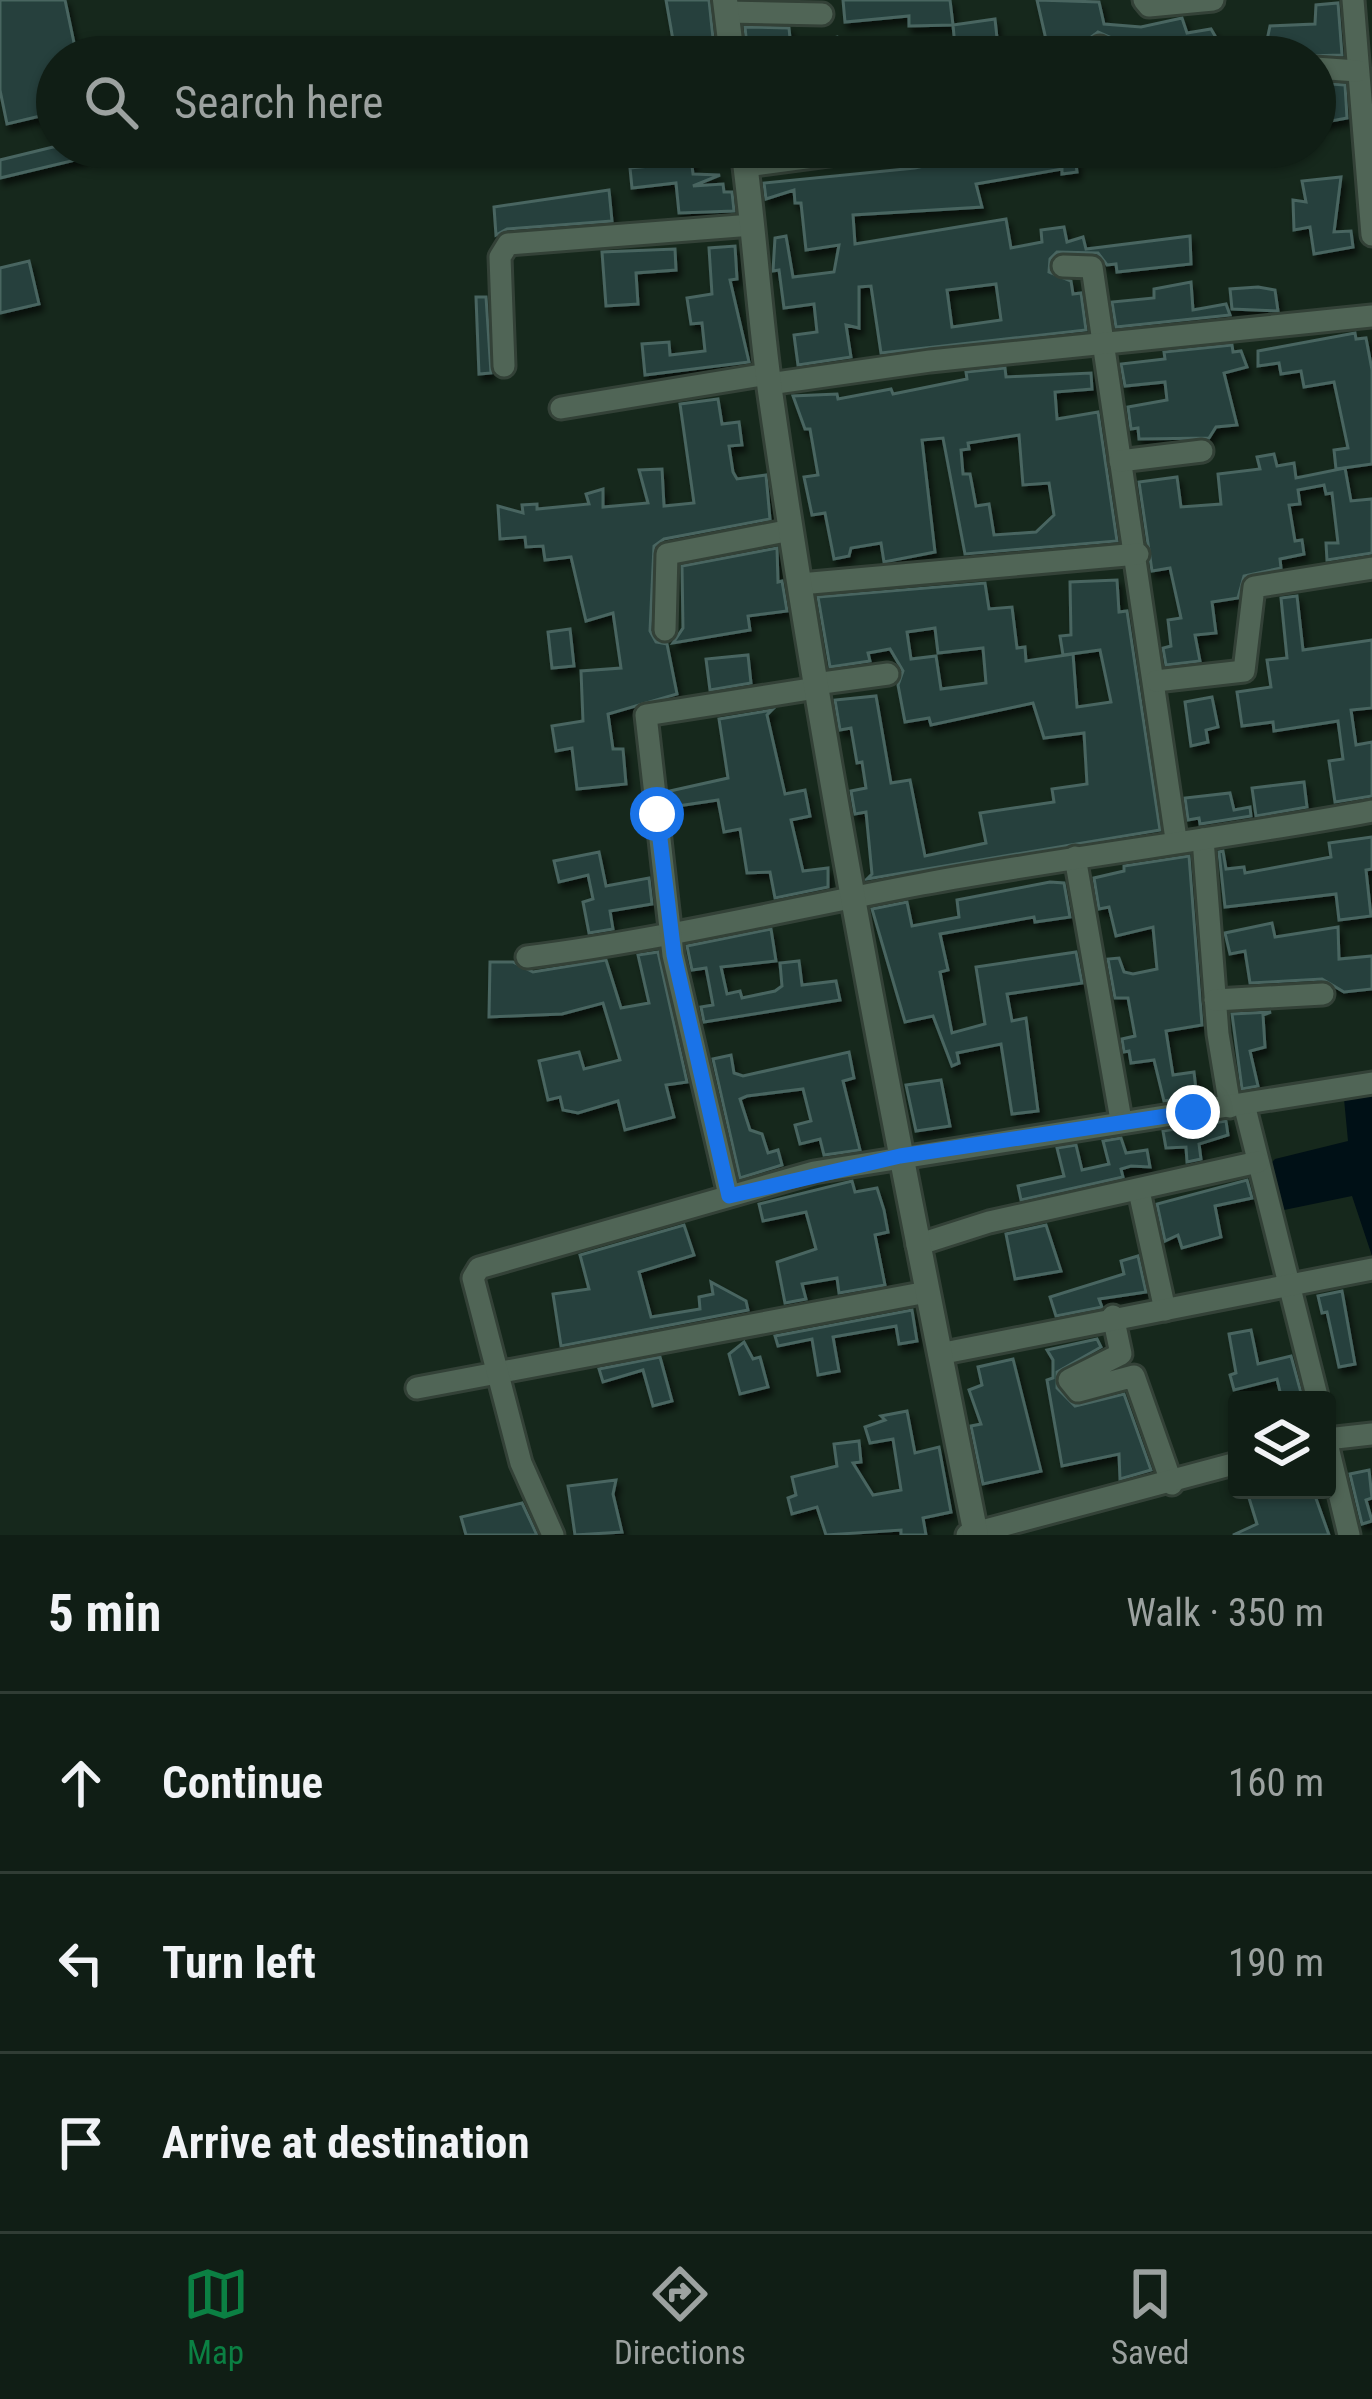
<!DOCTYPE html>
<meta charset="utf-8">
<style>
:root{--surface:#101e15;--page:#1e2b22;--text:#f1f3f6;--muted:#9ca2a0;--line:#303c34;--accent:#0b8043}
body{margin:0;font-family:"Roboto Condensed",sans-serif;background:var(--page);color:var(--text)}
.controls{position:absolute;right:36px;bottom:36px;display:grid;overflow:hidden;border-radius:12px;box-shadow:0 3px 9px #0004}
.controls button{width:108px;height:108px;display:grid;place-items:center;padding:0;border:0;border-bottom:3px solid var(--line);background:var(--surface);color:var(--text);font:60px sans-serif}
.stop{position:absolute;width:36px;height:36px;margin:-27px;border:9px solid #1a73e8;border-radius:50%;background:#fff}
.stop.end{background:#1a73e8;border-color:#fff;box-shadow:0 3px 12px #0008}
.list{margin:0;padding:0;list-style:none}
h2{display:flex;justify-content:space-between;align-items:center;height:156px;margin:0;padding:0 48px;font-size:51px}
h2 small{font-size:39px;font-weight:400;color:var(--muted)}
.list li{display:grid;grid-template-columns:78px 1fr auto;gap:36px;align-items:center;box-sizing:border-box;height:180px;padding:0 48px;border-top:3px solid var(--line)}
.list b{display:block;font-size:45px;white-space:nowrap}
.list em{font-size:39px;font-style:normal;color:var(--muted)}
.icon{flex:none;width:66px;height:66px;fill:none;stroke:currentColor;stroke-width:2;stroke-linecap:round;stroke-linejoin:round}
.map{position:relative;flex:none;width:1372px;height:1535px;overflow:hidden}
.search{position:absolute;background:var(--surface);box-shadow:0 3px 9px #0004;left:36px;right:36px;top:36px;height:132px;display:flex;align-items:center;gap:30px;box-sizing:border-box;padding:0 42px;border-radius:66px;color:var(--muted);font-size:45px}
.sheet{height:696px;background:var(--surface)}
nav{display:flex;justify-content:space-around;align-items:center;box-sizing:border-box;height:168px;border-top:3px solid var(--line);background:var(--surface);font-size:33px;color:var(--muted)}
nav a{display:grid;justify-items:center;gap:6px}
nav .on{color:var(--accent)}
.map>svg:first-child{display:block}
.water{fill:#001016}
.building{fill:#25403d;stroke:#486561;stroke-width:3;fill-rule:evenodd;filter:url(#shadow)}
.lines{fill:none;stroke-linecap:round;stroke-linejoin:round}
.minor-casing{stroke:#334137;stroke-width:27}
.tertiary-casing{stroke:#334137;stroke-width:30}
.minor{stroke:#506556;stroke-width:21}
.tertiary{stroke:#506556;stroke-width:24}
.route{stroke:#1a73e8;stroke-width:15}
</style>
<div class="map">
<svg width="1372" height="1535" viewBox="0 0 1372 1535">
<defs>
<filter id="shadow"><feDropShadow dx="3.5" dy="6" stdDeviation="3" flood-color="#0009"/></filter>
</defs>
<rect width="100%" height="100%" fill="#16281c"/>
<!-- water -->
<polygon class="water" points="1372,1092 1372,1256 1352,1196 1284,1210 1267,1167 1275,1159 1348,1141 1344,1099"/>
<!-- building -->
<g class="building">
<polygon points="0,0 65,0 77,57 57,57 57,112 7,124 0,90"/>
<polygon points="666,0 709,0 715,57 676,57"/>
<polygon points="843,0 950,0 953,25 909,26 909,16 845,22"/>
<polygon points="1037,0 1099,2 1104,24 1141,27 1182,18 1187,33 1211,29 1222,48 1117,57 1112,38 1098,32 1086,41 1087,57 1050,57"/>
<polygon points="1338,3 1342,55 1271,57 1266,45 1270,26 1315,24 1316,5"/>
<polygon points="995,19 999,57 956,57 953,25"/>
<polygon points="745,27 789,28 791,49 837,37 842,57 748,57"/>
<polygon points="1315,83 1345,85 1347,118 1315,124"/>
<polygon points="53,147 81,147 84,158 0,178 0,160"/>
<path d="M938 147H979L982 166 1011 162 1009 147H1074L1077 172 1062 174V169L976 184 982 207 853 215 855 244 1006 219 1011 248 1042 242 1041 230 1064 227 1067 242 1083 237 1086 249 1190 236 1191 264 1117 272 1116 264 1107 265 1098 253 1057 252 1050 259 1049 272 1071 281 1073 294 1081 293 1086 330 881 353 871 286 859 287V328L846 325 851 357 798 365 794 335 817 332 814 304 784 308 779 270 773 271 775 238 786 236 793 277 834 272 839 245 806 250 801 203H795L794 190 766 199 764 183 915 168 941 162ZM996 284 1001 320 952 327 947 290Z"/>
<polygon points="690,150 693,174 720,175 693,186 723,184 724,192 732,192 734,211 679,213 676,183 632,188 630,168 672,164 671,152"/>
<polygon points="1341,177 1334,232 1351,231 1353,247 1314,254 1310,227 1294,230 1293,200 1306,202 1302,181"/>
<polygon points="609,190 612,221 507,229 496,235 494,207"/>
<polygon points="735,246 737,279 730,280 749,362 645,375 642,344 669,342 670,355 705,351 702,323 691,324 687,298 712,294 709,248"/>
<polygon points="675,249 676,270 636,273 638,304 606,306 602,252"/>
<polygon points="29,261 39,304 0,313 0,268"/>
<polygon points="1191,282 1193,310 1226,304 1230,315 1116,327 1112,302 1154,298 1154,289"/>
<polygon points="1258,287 1275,290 1278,311 1232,309 1230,289"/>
<polygon points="476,297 486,297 491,373 479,374"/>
<polygon points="1355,333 1356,339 1366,338 1372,370 1372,464 1336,469 1334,450 1348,448 1334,382 1304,387 1301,371 1281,374 1279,363 1258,366 1258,351"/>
<polygon points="1232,345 1233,352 1241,351 1247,367 1224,373 1237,425 1216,427 1209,438 1139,439 1138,428 1131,429 1128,407 1167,400 1165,382 1125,386 1121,364 1165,359 1164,352"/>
<path d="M1005 368 1006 377 1091 373 1092 389 1055 392 1057 419 1098 412 1117 541 965 554 943 438 922 440 935 552 884 562 881 543 851 548 849 556 834 559 825 513 812 515 804 477 818 475 810 429H805L793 396 837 394 838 399 891 389 893 394 967 379 966 372ZM1019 435 1023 485 1049 483 1054 515 1036 532 994 535 989 504 976 506 970 474H963L961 450 969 449 968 443Z"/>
<polygon points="718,399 722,424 739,422 742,445 729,446 733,472 737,479 766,475 770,519 664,539 654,546 650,631 656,642 667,644 677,694 608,714 613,749 623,749 626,784 577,789 572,748 556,751 552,726 583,721 581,671 621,668 613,613 586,621 571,557 545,560 543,546 526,547 525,537 500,539 498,506 523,513 522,505 537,504 537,509 589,504 586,494 603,489 603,507 648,503 639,470 662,469 664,506 694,503 680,404"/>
<polygon points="1274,454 1277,466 1294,463 1296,478 1345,468 1351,501 1372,499 1372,553 1327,560 1326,543 1338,543 1332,493 1326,494 1324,485 1298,490 1300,504 1289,505 1295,541 1302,540 1304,554 1280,559 1281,568 1244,576 1238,598 1212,602 1216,633 1195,635 1200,661 1166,665 1163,648 1171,646 1168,620 1181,618 1170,568 1152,571 1139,482 1177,477 1181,507 1221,504 1218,474 1260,469 1257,457"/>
<polygon points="777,548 778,582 782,581 787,611 748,616 750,630 673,643 683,628 682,566"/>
<path d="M1117 580 1119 612 1127 611 1160 830 867 879 872 874 866 812 855 814 851 791 866 788 862 762 857 763 851 728 840 730 835 700 876 696 891 783 910 780 925 856 986 843 980 813 1054 802 1052 789 1087 784 1084 733 1044 738 1033 703 931 725 929 718 905 722 898 685 903 671 890 649 868 653 870 661 830 667 818 597 985 583 989 609 1012 607 1017 648 1025 647 1026 661 1073 654 1077 707 1111 702 1100 650 1063 655 1060 636 1071 635 1070 582ZM935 628 938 653 983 648 986 683 941 689 936 656 911 659 907 632Z"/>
<polygon points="1297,596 1303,650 1372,640 1372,708 1351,710 1356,745 1372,742 1372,796 1335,802 1329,761 1343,759 1338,721 1274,731 1273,722 1242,726 1237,692 1271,687 1267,660 1287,658 1281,598"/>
<polygon points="570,629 574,666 552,668 548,632"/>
<polygon points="748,655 751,683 710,690 706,659"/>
<polygon points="1212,697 1218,727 1206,730 1208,742 1191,746 1185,702"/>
<polygon points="772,710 767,715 785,794 805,790 810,816 791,820 803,871 828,868 828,887 775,898 770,872 747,873 740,829 724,832 718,800 671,807 670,791 728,778 719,719"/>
<polygon points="1304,782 1307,807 1256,816 1252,788"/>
<polygon points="1230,793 1234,810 1250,807 1251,816 1200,824 1199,818 1188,820 1185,798"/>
<polygon points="1372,837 1372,869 1366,870 1371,916 1339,920 1336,894 1225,907 1219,852 1223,851 1226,869 1244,867 1245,873 1331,857 1329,843"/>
<polygon points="599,852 606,886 649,878 652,904 610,911 613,929 589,933 583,902 593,899 588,875 559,882 554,861"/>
<polygon points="1189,856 1202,1025 1166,1031 1173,1075 1194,1072 1196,1090 1190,1090 1191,1097 1164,1101 1154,1060 1131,1063 1129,1051 1124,1052 1122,1039 1135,1036 1128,998 1115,998 1108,959 1119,958 1124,972 1133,974 1157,969 1153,927 1116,936 1109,907 1099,909 1094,878 1124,871 1124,866"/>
<polygon points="1050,882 1064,883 1070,917 1035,922 1034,917 940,934 948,970 940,972 952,1033 985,1024 976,967 1076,952 1082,983 1007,994 1012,1021 1026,1018 1038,1111 1012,1114 1001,1044 957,1053 959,1063 952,1066 933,1016 905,1022 872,909 907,902 912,926 959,917 957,900"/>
<polygon points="1272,923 1275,937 1338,927 1339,959 1372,956 1372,989 1344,992 1322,979 1250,983 1245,951 1230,954 1225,933"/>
<polygon points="771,929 776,961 721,967 727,994 740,991 742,998 775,991 782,986 780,963 799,961 802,985 836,981 840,1000 704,1022 701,1007 713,1005 706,968 692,970 687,946"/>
<polygon points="658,952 687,1082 666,1085 674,1117 625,1130 618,1101 578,1113 563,1110 560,1097 548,1100 539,1061 579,1052 584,1069 620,1060 603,1003 562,1014 489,1017 490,962 513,962 533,972 606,960 621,1008 649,1003 638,955"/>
<polygon points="1271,1012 1263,1015 1265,1047 1250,1051 1258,1086 1242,1089 1232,1014"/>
<polygon points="849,1052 854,1078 843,1081 860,1150 824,1155 820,1139 800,1144 795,1125 811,1121 803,1089 747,1096 740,1099 750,1130 762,1134 768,1153 778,1150 782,1165 740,1178 713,1059 731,1055 734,1073 743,1076"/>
<polygon points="941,1080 950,1126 916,1131 906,1085"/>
<polygon points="1226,1121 1228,1135 1199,1144 1201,1159 1187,1162 1186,1147 1166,1148 1163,1131"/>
<polygon points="1121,1138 1126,1153 1147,1150 1150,1167 1131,1166 1121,1169 1123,1177 1021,1200 1018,1186 1064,1176 1057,1148 1076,1145 1082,1170 1109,1164 1103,1141"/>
<polygon points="1247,1180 1252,1198 1215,1206 1221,1237 1182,1248 1178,1235 1165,1241 1157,1204"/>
<polygon points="852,1181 855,1192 877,1188 884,1210 888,1232 875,1235 885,1285 839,1293 837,1278 802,1284 806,1299 785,1303 777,1262 816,1249 806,1212 763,1221 759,1204"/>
<polygon points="684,1225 694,1255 639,1272 651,1317 700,1309 699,1297 713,1294 711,1282 746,1301 748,1310 561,1346 553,1294 589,1289 580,1255"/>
<polygon points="1046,1225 1061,1271 1015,1279 1006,1234"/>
<polygon points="1138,1256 1146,1292 1099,1299 1102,1307 1056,1316 1050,1297 1124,1274 1121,1261"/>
<polygon points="1342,1291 1355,1364 1339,1367 1327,1312 1322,1313 1318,1296"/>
<polygon points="912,1310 917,1341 899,1344 896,1326 833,1337 839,1371 818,1375 812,1339 778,1346 775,1336"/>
<polygon points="1251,1330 1258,1364 1291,1356 1303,1400 1282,1400 1277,1379 1234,1390 1230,1375 1236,1373 1229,1334"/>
<polygon points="1097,1339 1101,1347 1057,1372 1057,1388 1075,1406 1124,1394 1151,1470 1120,1479 1119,1454 1062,1466 1047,1380 1053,1378 1053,1360 1047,1350"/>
<polygon points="744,1342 753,1359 760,1357 768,1387 740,1394 729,1354"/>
<polygon points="660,1357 672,1401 653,1406 643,1370 603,1382 599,1369"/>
<polygon points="1013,1359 1041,1471 983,1484 971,1426 981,1424 969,1390 982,1385 978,1367"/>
<polygon points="907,1411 915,1453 939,1447 951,1512 923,1518 926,1535 901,1535 901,1530 826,1535 817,1507 792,1514 788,1498 796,1495 792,1477 837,1466 834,1444 859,1441 861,1462 853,1463 873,1495 901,1490 893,1439 870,1443 865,1427 885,1420 881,1416"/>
<polygon points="1369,1470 1372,1498 1366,1500 1372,1521 1362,1524 1350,1474"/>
<polygon points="616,1480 613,1494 622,1532 575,1535 568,1486"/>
<polygon points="1279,1490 1313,1490 1329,1535 1233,1535 1257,1524 1249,1498"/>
<polygon points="522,1503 537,1535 466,1535 461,1517"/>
</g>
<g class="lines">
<defs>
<g id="minor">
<polyline points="1144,0 1149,6 1213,0"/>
<polyline points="1353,0 1372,235"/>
<polyline points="726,12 822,14"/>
<polyline points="1100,47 1102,57"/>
<polyline points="1315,68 1357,71"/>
<polyline points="746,166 888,147"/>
<polyline points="1063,266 1092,267 1176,839"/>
<polyline points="504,366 500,257 508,244 752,225"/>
<polyline points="769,384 930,361 1372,316"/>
<polyline points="561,408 768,374"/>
<polyline points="1120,461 1202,451"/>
<polyline points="800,584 1138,554"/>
<polyline points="665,630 667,554 791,530"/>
<polyline points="1156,681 1244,671 1254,587 1372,568"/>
<polyline points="815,684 888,674"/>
<polyline points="1203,839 1218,1034 1230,1107"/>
<polyline points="1075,857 1121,1120"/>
<path d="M527 957C661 940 789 909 922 884 1072 856 1222 839 1372 811"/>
<polyline points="1215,1000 1323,994"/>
<polyline points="1244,1104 1318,1400"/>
<polyline points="1139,1191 1165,1310"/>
<polyline points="729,1195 673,955 646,715 816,688"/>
<polyline points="917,1245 989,1222 1258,1162"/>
<polyline points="1113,1316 1121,1354 1069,1380 1078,1391 1134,1376 1172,1484"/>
<polyline points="939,1354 1372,1269"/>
<polyline points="417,1388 927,1292"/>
<polyline points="1327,1439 1372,1434"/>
<polyline points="1327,1443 1349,1535"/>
<polyline points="553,1535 521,1463 473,1278 479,1268 814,1172 1372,1083"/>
<polyline points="967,1535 1237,1463"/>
</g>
<g id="tertiary">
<polyline points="725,0 732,57"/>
<path d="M743 147C754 228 759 310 770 391 825 775 900 1155 976 1535"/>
</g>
</defs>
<!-- minor casing -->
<use href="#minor" class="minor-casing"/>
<!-- tertiary casing -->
<use href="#tertiary" class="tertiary-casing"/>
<!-- minor -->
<use href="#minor" class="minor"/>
<!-- tertiary -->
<use href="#tertiary" class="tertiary"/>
</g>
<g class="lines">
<!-- route -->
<polyline class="route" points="657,814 674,955 729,1196 900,1156 1193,1112"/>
</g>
</svg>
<div class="controls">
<button><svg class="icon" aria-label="layers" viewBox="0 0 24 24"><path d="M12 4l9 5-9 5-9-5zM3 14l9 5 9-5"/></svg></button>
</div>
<div class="stop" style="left:657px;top:814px"></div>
<div class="stop end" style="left:1193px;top:1112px"></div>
<div class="search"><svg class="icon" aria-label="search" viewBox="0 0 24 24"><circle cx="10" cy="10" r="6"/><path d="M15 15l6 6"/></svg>Search here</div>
</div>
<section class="sheet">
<h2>5 min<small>Walk · 350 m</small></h2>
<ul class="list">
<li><svg class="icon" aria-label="ahead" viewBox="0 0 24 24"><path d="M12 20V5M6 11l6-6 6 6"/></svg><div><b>Continue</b></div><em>160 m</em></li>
<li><svg class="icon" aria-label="left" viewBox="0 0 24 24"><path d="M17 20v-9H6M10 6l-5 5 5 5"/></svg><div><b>Turn left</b></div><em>190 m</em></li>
<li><svg class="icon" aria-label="arrive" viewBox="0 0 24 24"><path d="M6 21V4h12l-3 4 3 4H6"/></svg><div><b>Arrive at destination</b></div></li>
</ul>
</section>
<nav>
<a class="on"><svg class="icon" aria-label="map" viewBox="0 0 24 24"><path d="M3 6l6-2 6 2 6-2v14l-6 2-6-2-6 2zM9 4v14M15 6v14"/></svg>Map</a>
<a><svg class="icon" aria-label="directions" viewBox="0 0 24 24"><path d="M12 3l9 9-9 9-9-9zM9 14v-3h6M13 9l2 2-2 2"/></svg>Directions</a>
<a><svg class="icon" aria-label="saved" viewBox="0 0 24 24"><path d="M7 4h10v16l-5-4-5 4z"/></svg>Saved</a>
</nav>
